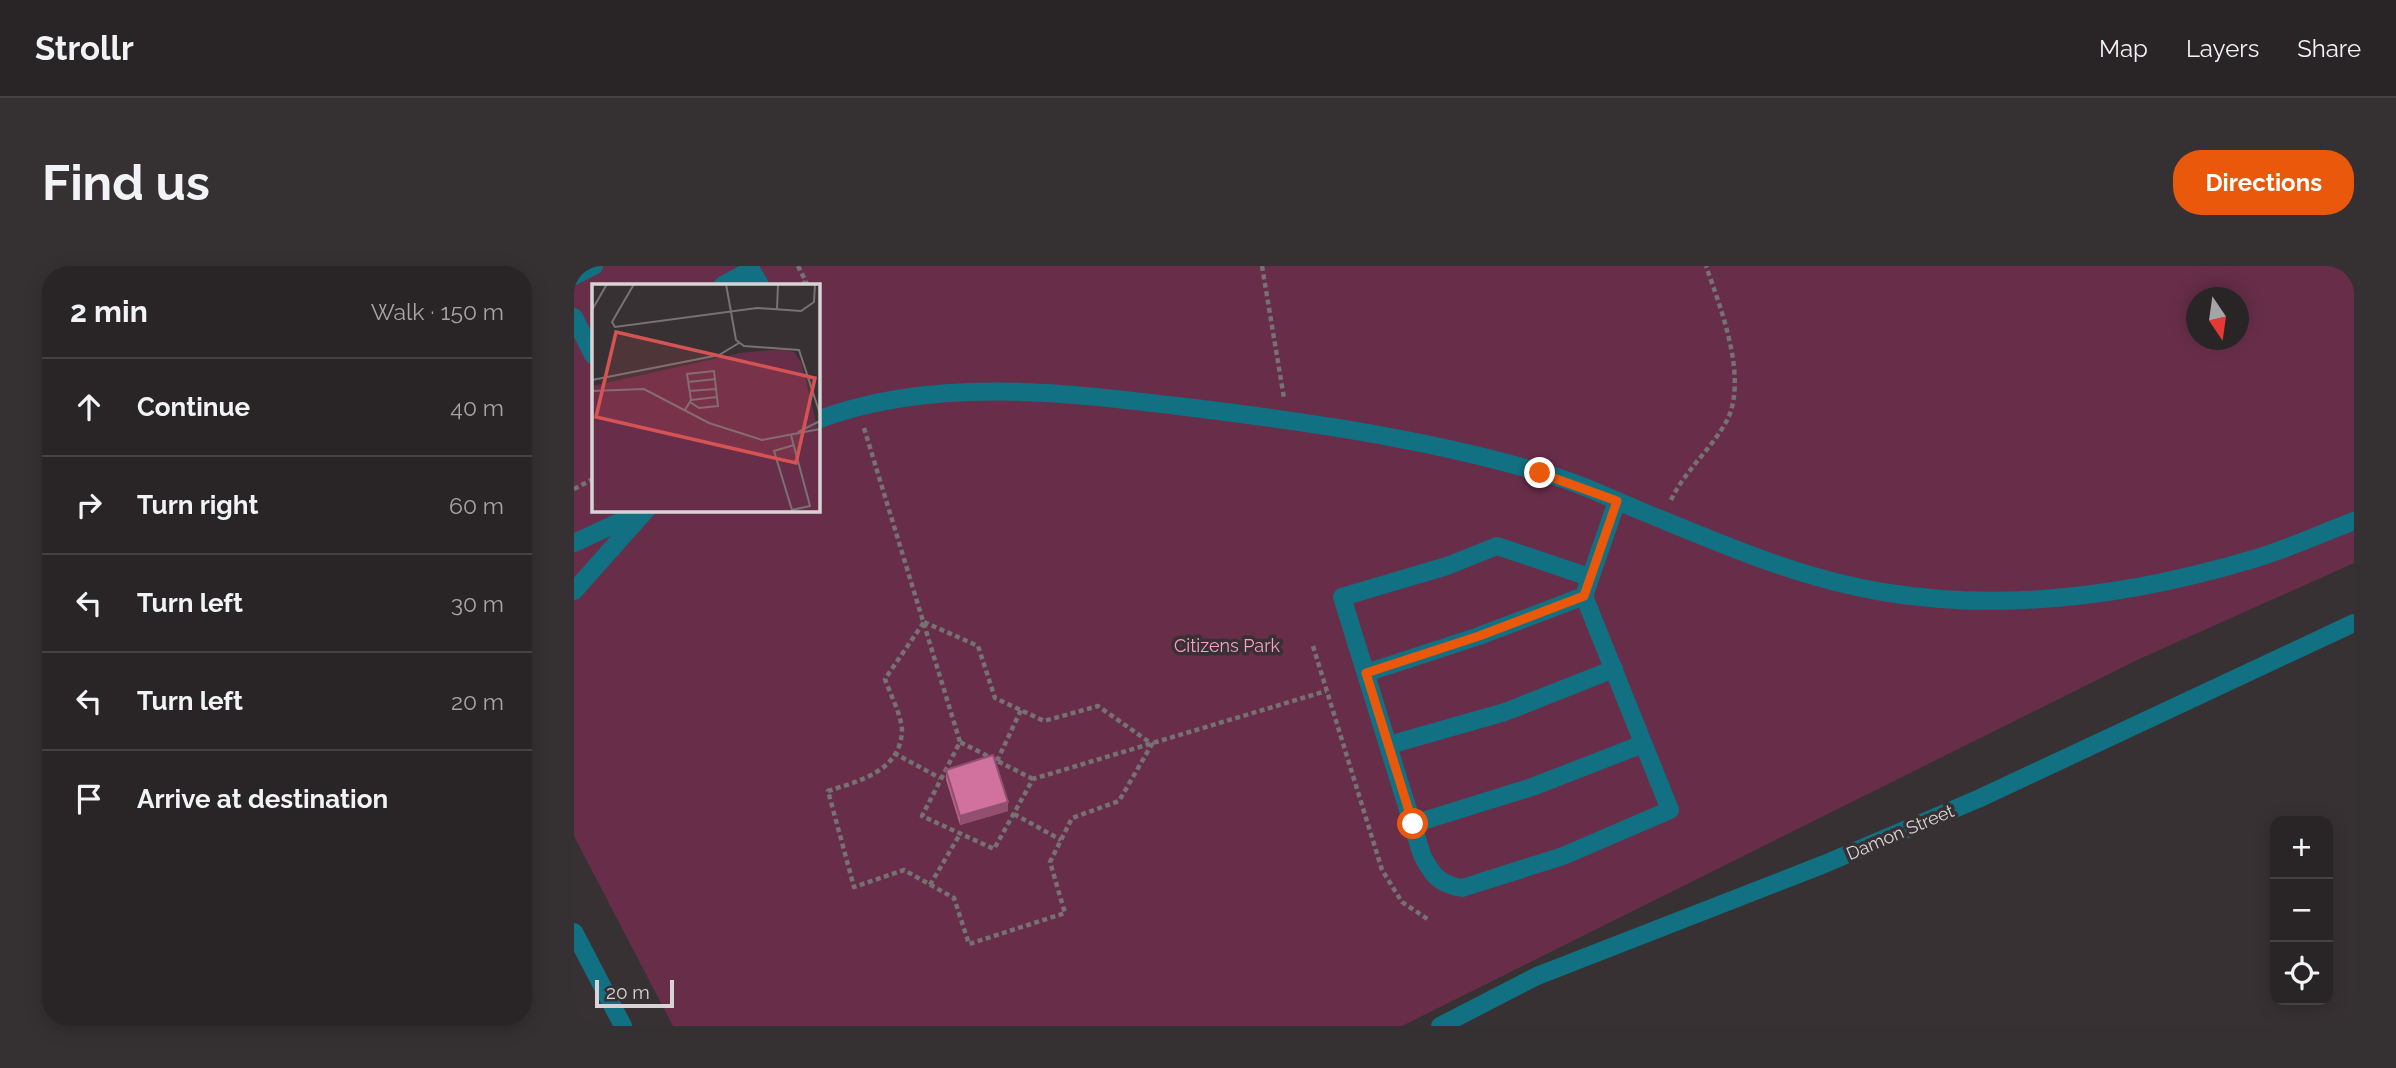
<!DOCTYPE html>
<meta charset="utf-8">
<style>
:root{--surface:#292526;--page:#353132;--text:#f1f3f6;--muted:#a5a5a7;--line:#454243;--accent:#ea580c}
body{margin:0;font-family:Raleway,sans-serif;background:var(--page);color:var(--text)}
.controls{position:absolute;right:21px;bottom:21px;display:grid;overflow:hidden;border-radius:14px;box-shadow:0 4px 18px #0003}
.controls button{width:63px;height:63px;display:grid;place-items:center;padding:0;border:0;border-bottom:2px solid var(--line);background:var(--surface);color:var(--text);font:35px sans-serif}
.compass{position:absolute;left:1612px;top:21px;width:63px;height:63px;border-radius:50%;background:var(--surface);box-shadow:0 4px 18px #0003;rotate:167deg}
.scale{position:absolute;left:21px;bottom:18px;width:79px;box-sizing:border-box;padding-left:7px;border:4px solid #d8d4d6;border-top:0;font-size:19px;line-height:24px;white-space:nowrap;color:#d8d4d6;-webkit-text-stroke:5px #373133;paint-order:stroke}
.stop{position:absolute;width:21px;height:21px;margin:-16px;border:5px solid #ea580c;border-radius:50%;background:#fff}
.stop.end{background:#ea580c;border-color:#fff;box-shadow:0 2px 7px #0008}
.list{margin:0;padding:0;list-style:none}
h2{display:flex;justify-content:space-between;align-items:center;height:91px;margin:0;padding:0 28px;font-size:30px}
h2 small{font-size:23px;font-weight:400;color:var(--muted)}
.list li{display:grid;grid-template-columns:46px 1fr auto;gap:21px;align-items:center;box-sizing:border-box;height:98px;padding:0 28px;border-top:2px solid var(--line)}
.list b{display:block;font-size:26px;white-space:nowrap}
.list em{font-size:23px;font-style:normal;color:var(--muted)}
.icon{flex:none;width:38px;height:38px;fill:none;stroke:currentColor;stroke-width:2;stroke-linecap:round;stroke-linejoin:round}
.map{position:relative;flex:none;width:1780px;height:760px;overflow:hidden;border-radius:28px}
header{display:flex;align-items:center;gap:42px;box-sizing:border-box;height:98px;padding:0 35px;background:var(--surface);border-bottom:2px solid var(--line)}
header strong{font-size:33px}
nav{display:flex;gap:38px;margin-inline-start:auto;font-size:24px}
.intro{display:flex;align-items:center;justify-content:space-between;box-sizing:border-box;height:168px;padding:0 42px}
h1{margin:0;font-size:49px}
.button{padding:18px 32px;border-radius:28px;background:var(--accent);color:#fff;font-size:24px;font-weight:700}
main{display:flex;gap:42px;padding:0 42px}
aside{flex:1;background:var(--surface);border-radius:28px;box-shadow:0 4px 18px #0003}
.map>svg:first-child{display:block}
.green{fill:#682e49;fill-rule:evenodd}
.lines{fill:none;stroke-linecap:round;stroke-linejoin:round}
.path{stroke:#767173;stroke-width:4.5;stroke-dasharray:5 3.5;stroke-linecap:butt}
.minor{stroke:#117082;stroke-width:18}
.wall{fill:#b36287}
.shaded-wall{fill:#92506e}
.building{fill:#d0729d;stroke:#92506e;stroke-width:2}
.route{stroke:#ea580c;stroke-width:9}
.labels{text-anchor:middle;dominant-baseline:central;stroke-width:7;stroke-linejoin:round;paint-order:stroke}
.park-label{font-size:18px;fill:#fe9dc7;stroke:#373133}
.street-label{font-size:18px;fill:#d8d4d6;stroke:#373133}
.inset-road{fill:none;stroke:#777274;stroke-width:2}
.view{fill:#d65354;fill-opacity:0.15;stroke:#d65354;stroke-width:3.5}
.inset-edge{fill:none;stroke:#d8d4d6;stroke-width:3.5}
</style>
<header>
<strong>Strollr</strong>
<nav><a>Map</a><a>Layers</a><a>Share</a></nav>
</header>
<div class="intro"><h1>Find us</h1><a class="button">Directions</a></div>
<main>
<aside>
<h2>2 min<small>Walk · 150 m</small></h2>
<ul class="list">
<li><svg class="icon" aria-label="ahead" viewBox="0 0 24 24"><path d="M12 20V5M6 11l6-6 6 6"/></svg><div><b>Continue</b></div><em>40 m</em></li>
<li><svg class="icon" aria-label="right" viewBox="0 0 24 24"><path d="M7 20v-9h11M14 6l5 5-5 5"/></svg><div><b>Turn right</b></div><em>60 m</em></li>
<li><svg class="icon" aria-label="left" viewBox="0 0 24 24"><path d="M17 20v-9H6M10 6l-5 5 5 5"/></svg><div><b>Turn left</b></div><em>30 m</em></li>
<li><svg class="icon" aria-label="left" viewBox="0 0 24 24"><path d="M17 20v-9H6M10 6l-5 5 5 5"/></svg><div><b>Turn left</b></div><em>20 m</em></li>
<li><svg class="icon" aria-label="arrive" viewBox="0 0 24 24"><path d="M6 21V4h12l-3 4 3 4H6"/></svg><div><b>Arrive at destination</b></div></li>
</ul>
</aside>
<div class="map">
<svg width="1780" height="760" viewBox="0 0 1780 760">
<rect width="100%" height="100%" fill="#373133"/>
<!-- green -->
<path class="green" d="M0 0H1780V297L1563 394 828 760H99L0 570ZM19 19H243V243H19ZM1622 32H1664V74H1622Z"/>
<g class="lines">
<!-- path -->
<g class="path">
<polyline points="224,0 232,16 226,19"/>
<polyline points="688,0 710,132"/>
<polyline points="290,162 386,476"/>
<polyline points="0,223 19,213"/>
<path d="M1097 234C1111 205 1135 185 1151 158 1176 116 1147 43 1132 0"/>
<path d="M350 356 404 380 421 432 470 455 524 440 578 478 545 535 498 552 476 596 491 647 395 678 380 632 330 604 280 621 254 525C284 515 326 506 328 465 328 450 316 428 311 413Z"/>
<polyline points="739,380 808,604 828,636 855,654"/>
<polyline points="320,487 366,512"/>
<polyline points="423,495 447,444"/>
<polyline points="459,513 386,476 348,550 420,583 459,513 752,425"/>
<polyline points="440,548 487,574"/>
<polyline points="356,619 386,568"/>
</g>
<!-- minor -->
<g class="minor">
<polyline points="175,0 186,19"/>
<polyline points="0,10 20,0"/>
<polyline points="149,19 177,4"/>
<polyline points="0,51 19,89"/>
<path d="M243 154C365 108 502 128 628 143 749 158 869 176 986 212 1014 221 1040 234 1067 245 1148 278 1228 314 1315 327 1435 346 1561 328 1676 294 1711 284 1746 268 1780 255"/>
<polyline points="0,277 67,246"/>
<path d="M1015 311 923 280 873 300 768 331 848 589C858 609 865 618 888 622L989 590 1096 544 1010 330 1043 235"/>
<polyline points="0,325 72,244"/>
<polyline points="792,407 905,370 1010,330"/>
<polyline points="815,479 931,446 1040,403"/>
<polyline points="839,558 958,521 1069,478"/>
<polyline points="0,666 49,760"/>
<polyline points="866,760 963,710 1248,599 1404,533 1780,357"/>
</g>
</g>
<!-- wall -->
<polygon class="wall" points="372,504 434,545 386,559 372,514"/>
<!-- shaded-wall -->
<polygon class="shaded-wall" points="434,536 434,545 386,559 386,550"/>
<!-- building -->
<polygon class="building" points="419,489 434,536 386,550 372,504"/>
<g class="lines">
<!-- route -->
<polyline class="route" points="839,558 792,407 905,370 1010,330 1043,235 966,207"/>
</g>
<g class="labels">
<!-- park labels -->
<g class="park-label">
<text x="653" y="379">Citizens Park</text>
</g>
<!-- street labels -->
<g class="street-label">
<text transform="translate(1326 566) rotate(-23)">Damon Street</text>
</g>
</g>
<!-- overview -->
<g transform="translate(18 18)">
<rect width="228" height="228" fill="#373133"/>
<path d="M190 65 202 68 209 78 227 150V227H0V102L148 69Z" fill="#682e49"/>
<path class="inset-road" d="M42 0 20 38 23 43 165 24 209 27 222 18 223 0M134 0 144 56 152 62 207 66 228 130M185 25 186 0M0 26 15 0M0 96 127 71 147 59M96 98 124 95M0 107 52 105 117 139 170 156 228 145M97 107 124 105M99 116 125 113M93 126 99 116 95 90 122 87 126 122 107 124 98 118M206 148 228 137M199 151 218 222 200 226 182 167 202 161"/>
<path class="view" d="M24 48 223 94 204 179 4 133Z"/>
<rect width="228" height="228" class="inset-edge"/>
</g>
</svg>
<div class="controls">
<button>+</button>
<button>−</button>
<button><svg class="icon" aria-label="locate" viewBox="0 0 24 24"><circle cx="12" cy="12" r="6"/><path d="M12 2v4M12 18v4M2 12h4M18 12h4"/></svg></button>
</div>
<svg class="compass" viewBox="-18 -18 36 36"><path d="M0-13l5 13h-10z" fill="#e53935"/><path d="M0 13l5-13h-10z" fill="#a5a5a7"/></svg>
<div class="scale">20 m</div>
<div class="stop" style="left:839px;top:558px"></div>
<div class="stop end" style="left:966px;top:207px"></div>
</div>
</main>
